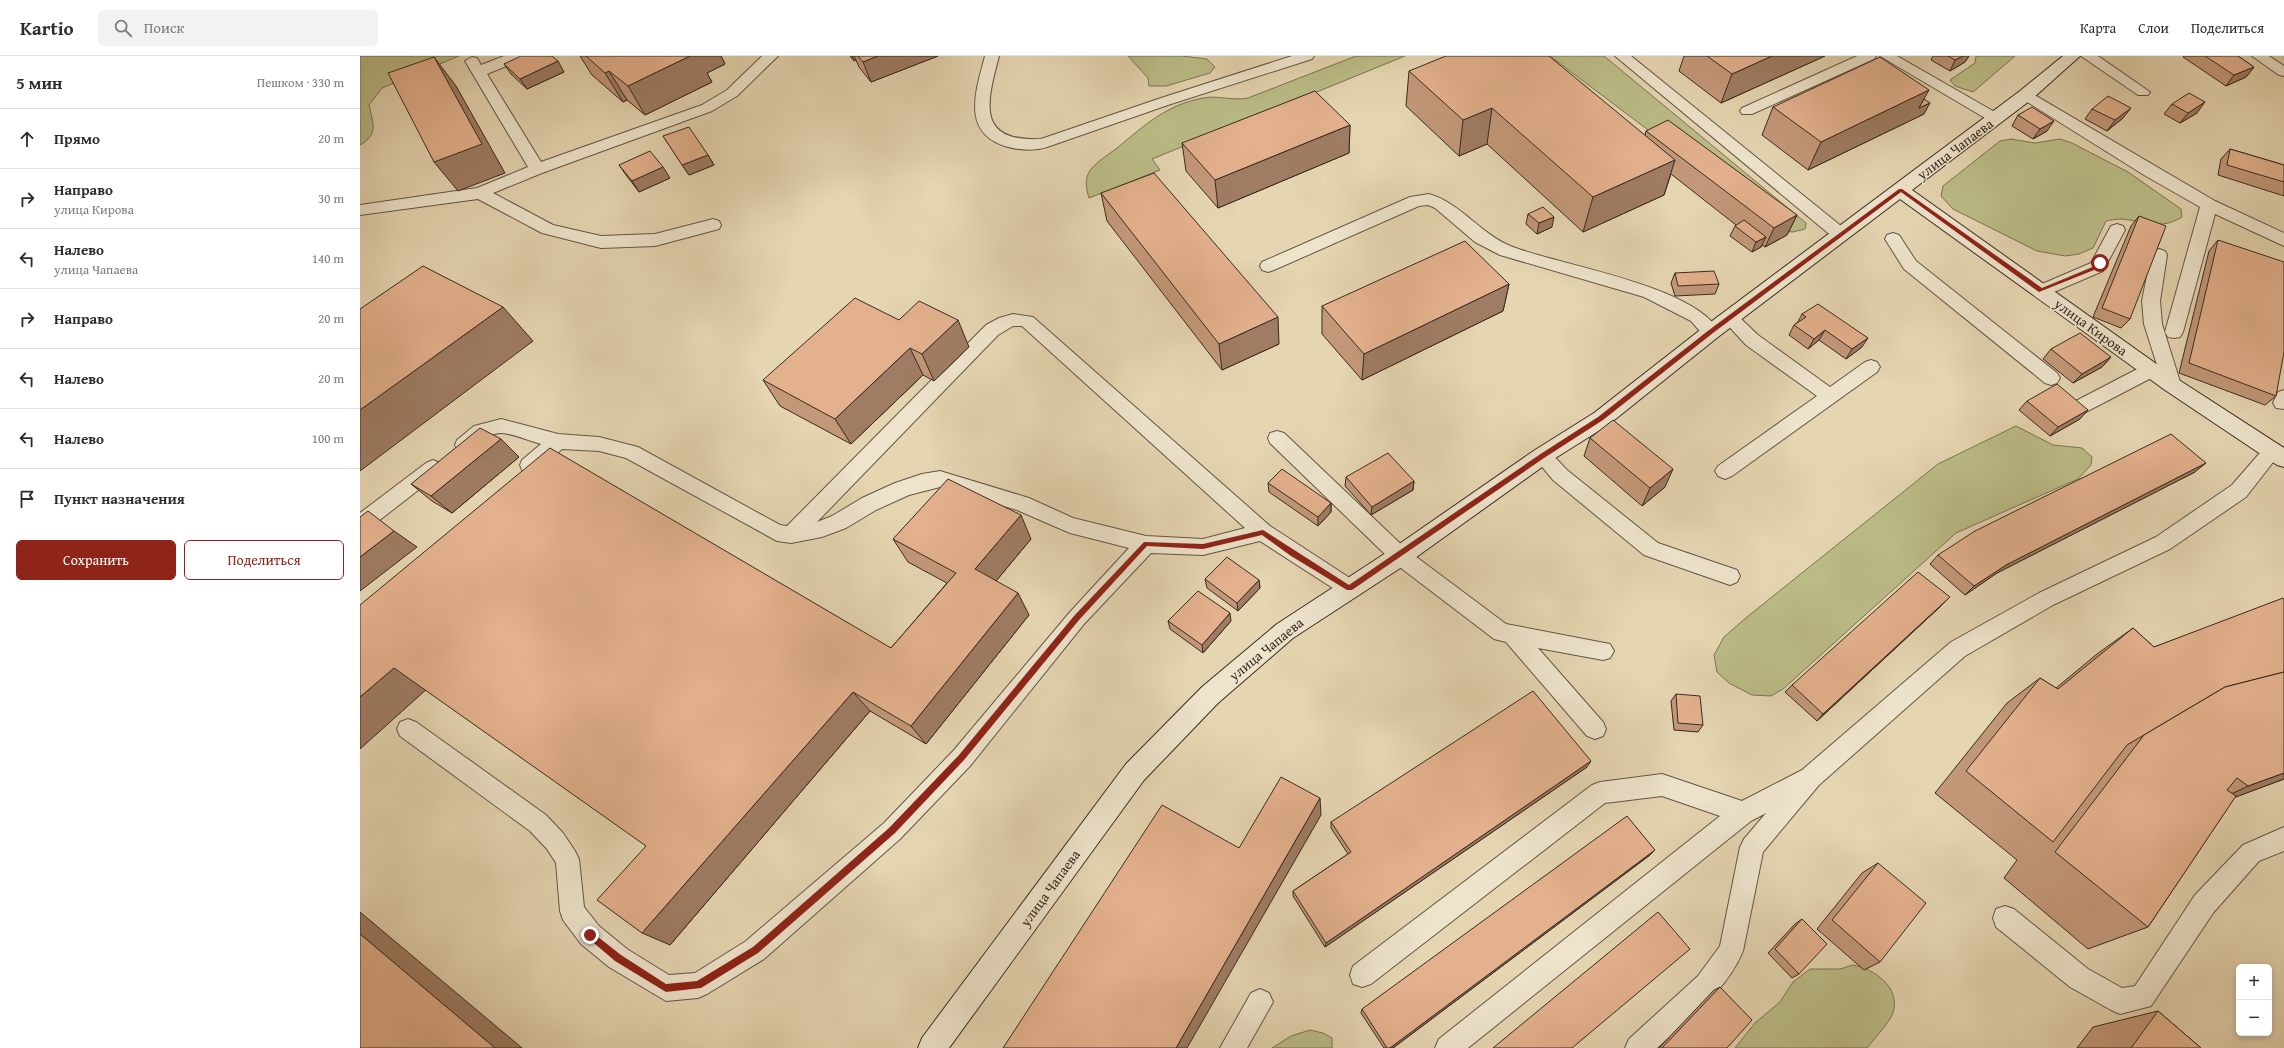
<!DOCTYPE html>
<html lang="ru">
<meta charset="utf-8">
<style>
:root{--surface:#fff;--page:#f2f2f3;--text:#2b2b33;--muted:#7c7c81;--line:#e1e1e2;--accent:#8f2418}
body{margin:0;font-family:"Gentium Book Plus",serif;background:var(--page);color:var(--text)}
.controls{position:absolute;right:12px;bottom:12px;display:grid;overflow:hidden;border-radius:6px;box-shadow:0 2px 6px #0003}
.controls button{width:36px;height:36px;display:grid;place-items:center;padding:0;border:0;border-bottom:1px solid var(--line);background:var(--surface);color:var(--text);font:20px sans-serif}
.stop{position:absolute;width:12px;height:12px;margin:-9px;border:3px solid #8f2418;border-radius:50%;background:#fff}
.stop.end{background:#8f2418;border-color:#fff;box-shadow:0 1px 4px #0008}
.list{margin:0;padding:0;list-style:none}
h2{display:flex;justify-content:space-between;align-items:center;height:52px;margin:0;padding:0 16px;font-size:17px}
h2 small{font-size:13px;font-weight:400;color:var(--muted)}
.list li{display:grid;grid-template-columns:26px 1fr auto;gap:12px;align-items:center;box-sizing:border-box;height:60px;padding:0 16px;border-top:1px solid var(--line)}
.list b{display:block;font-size:15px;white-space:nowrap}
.list p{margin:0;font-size:13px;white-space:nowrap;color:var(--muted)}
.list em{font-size:13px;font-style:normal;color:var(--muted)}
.actions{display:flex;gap:8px;padding:12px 16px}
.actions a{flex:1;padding:9px 0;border:1px solid var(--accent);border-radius:6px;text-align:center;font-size:14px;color:var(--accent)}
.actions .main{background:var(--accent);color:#fff}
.icon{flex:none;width:22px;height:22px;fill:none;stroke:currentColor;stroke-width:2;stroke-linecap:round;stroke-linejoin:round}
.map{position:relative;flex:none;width:1924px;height:992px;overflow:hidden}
header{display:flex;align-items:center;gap:24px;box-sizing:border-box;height:56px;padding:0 20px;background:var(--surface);border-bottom:1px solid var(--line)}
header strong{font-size:19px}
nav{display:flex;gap:22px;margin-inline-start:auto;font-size:14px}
.search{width:280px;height:36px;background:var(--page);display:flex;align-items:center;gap:10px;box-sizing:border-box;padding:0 14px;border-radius:6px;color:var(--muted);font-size:15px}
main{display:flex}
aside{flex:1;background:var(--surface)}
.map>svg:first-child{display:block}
.green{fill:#bbbc87;stroke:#7a7454}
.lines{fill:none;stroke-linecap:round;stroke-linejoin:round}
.lane-casing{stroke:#635646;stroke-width:2}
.secondary-casing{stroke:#382b22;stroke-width:2}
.lane{fill:#eee4cc;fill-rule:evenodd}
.secondary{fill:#eee4cc;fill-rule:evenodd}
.wall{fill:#c39879;stroke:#382b22}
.shaded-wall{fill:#9f7c63;stroke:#382b22}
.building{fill:#e3b18d;stroke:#382b22}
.route{fill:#8f2418}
.labels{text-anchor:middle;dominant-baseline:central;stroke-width:3;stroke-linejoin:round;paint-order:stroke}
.street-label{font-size:14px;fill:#382b22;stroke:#eee4cc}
</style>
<header>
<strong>Kartio</strong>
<div class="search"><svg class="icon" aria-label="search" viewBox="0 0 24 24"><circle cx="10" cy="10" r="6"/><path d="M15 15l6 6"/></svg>Поиск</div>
<nav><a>Карта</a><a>Слои</a><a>Поделиться</a></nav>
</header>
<main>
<aside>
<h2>5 мин<small>Пешком · 330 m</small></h2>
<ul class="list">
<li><svg class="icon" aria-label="ahead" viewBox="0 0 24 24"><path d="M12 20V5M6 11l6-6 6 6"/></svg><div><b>Прямо</b></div><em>20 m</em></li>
<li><svg class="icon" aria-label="right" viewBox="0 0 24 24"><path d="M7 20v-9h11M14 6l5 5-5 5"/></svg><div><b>Направо</b><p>улица Кирова</p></div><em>30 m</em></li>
<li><svg class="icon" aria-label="left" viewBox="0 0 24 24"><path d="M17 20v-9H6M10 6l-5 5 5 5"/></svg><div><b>Налево</b><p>улица Чапаева</p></div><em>140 m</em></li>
<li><svg class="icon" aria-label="right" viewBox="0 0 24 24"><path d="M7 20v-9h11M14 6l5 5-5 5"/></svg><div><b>Направо</b></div><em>20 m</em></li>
<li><svg class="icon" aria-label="left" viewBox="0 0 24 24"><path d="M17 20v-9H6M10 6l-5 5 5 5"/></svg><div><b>Налево</b></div><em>20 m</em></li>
<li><svg class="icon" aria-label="left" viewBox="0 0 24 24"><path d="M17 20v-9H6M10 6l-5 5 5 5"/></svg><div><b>Налево</b></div><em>100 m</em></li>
<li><svg class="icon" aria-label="arrive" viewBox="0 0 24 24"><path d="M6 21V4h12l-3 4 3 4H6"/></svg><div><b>Пункт назначения</b></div></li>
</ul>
<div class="actions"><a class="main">Сохранить</a><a>Поделиться</a></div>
</aside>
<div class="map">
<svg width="1924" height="992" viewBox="0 0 1924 992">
<rect width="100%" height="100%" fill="#e5d5b1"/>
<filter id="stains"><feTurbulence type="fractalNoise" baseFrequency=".005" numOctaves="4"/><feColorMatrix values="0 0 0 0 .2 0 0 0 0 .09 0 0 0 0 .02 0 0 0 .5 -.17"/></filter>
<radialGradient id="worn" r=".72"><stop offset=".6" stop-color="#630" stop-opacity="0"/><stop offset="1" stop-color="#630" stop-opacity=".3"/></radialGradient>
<!-- green -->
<g class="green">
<path d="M0 0H99L22 32 9 49C13 68 19 78 0 89Z"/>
<polygon points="768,0 822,0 847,3 855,11 850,17 806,30 789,30 788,22"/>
<path d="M996 0H1045L792 103 800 114 729 142C726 132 724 122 731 113 738 105 749 98 757 92 785 69 806 49 843 42 859 39 870 45 888 42Z"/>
<polygon points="1190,0 1244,0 1446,167 1445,173 1433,176 1422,175"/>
<polygon points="1616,0 1655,0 1613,36 1595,30 1590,24 1615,7"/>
<path d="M1651 83 1675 87 1700 83 1712 87 1768 116 1821 153 1822 161C1799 175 1785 165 1761 163 1756 163 1751 164 1746 165L1733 192 1719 198 1705 200 1677 195 1593 153 1581 140 1583 130 1640 85Z"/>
<polygon points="1656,370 1693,389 1722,392 1732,401 1731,409 1718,423 1596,477 1423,633 1411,640 1392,639 1369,627 1357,616 1354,599 1364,581 1387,561 1578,408"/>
<path d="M1493 909C1514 913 1541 931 1533 957 1529 967 1514 983 1507 992H1375L1395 967 1420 946 1433 926 1450 913H1480Z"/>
<polygon points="950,974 963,977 972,982 972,992 912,992 931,980"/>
</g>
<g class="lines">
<defs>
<g id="lane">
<polygon points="144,0 165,0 163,3 127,18 181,106 342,49 367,34 402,0 418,0 377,40 352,55 182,117 133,137 193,169 241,180 295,178 353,163 359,165 361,169 359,173 295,190 241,192 182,177 118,143 0,159 0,149 117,132 168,111 105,5 112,1 117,2 121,9"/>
<path d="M625 0H639C627 46 615 86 681 83L801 42 932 0H954L952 3 811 48 687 91C675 95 660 94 648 91 600 78 616 34 625 0Z"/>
<polygon points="1255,0 1271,0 1486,174 1488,178 1486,182 1480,184 1474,182"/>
<polygon points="1497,0 1516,0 1514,3 1392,58 1382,58 1380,55 1382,52"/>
<polygon points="1520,0 1537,0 1640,59 1642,62 1640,65 1630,65"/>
<polygon points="1721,0 1738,0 1790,36 1788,39 1778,39"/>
<polygon points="1892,0 1909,0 1924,10 1924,20 1919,19"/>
<polygon points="1666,34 1855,145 1924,177 1924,190 1855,158 1823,276 1820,281 1814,282 1808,281 1805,276 1840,151 1784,119 1661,42 1659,39 1661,36"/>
<path d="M1069 138C1101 147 1121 179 1153 191 1203 210 1333 229 1360 276L1357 281 1351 282 1345 281 1331 265 1284 241 1140 199 1115 186 1075 152 1068 149 1059 150 914 214 908 216 902 214 900 210 902 206 1050 141Z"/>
<polygon points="1757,168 1763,170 1765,174 1743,215 1687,239 1681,241 1675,239 1673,235 1675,231 1731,207 1751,170"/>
<polygon points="1533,177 1539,179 1556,205 1697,317 1700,322 1697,327 1691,329 1685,327 1544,213 1525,183 1527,179"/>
<polygon points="1799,193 1805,195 1807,199 1800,245 1802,268 1821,329 1818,334 1812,336 1806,334 1799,316 1797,319 1722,358 1716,360 1710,358 1707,353 1710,348 1785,309 1791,307 1797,309 1784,268 1782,245 1791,199 1793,195"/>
<polygon points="1370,256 1376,258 1398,279 1470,331 1505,306 1511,304 1517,306 1520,311 1517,316 1372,420 1365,423 1358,420 1355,415 1358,410 1457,340 1386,289 1361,262 1364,258"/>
<path d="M653 258 673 261 910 470 996 526 999 532 996 538 989 541 982 538 900 485 843 499 791 497 724 568 610 710 540 783 404 903 347 938 338 942 306 945 249 911 221 888 203 864 200 855 196 807 187 793 170 775 40 680 37 673 40 666 48 663 56 666 186 759 203 777 215 795 219 803 224 851 239 870 267 893 309 919 335 917 386 885 524 767 594 694 710 556 769 492 710 477 657 454 580 431 549 439 516 454 486 472 462 481 431 487 417 485 266 402 239 395 202 393C191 402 177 419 162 414L160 409 162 404 181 388C169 385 155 378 142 377 123 376 115 400 97 394L95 389 97 384 114 370 141 363 198 378 239 381 278 391 420 469 427 470 626 269 639 262ZM653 270H662L885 472 843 483 786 480 713 462 669 442 580 415 562 418 535 427 502 442 472 460 457 466 638 279Z"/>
<polygon points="1924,334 1924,353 1916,352 1913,347 1918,336"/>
<polygon points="917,375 924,377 1047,494 1146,568 1250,588 1254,595 1250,602 1243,604 1178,592 1243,666 1246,673 1243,680 1235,683 1227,680 1146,586 1134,583 1033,506 910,387 908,382 910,377"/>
<path d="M1912 388 1919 391 1921 396 1886 441 1810 493 1693 549 1605 600 1459 729 1403 796 1383 895C1367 935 1328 963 1297 992H1265L1269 983 1338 920 1360 890 1380 791 1384 783 1406 757 1391 765 1108 992H1075L1079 983 1360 760 1302 740 1245 747 1011 928 1002 931 993 928 990 919 993 910 1232 729 1240 726 1302 718 1382 745 1442 714 1591 586 1679 537 1796 481 1872 429 1905 391Z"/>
<polygon points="1182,392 1189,395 1207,414 1298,487 1377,514 1380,520 1377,526 1370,529 1284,499 1193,424 1173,400 1175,395"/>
<polygon points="73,404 80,407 83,412 80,417 7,474 0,476 0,457 66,407"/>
<polygon points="1924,771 1924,795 1899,805 1853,857 1791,950 1760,958 1751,954 1710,931 1636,871 1633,862 1636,853 1645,850 1654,853 1728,913 1762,932 1775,930 1835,839 1883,789"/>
<polygon points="900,933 909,937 913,946 887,992 860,992 891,937"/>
</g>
<polygon id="secondary" points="1703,0 1720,0 1672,43 1552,134 1819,324 1924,392 1924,411 1917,409 1805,334 1540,143 1358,281 1248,369 1189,406 1048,507 933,582 858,647 784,724 589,992 558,992 562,982 766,708 842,631 917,568 1032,493 1175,394 1234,357 1344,271 1660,35"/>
</defs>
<!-- lane casing -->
<use href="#lane" class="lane-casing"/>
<!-- secondary casing -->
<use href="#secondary" class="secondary-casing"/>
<!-- lane -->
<use href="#lane" class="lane"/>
<!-- secondary -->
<use href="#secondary" class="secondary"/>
</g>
<!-- wall -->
<g class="wall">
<polygon points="220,0 361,0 365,8 347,17 352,26 285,59 267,44 263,46 232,19"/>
<polygon points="490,0 578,0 511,26 499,11 496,4 494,5"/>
<polygon points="1324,0 1465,0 1361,47 1319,15"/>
<polygon points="1573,0 1609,0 1605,6 1590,15 1571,4"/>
<polygon points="1824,0 1878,0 1894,11 1886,21 1866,30 1823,1"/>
<polygon points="144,8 204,16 167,33 151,18"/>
<polygon points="1049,15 1285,79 1286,75 1437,159 1427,179 1405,191 1402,189 1401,191 1392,196 1370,180 1375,170 1376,169 1311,118 1304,139 1223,176 1127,88 1099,100 1046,50"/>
<polygon points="1564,43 1564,58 1448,114 1402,79 1413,51"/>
<polygon points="1812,48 1837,57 1820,67 1804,58"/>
<polygon points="1732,53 1763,62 1747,75 1725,63"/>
<polygon points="1658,59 1687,75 1673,83 1652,70"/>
<polygon points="990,69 989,97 858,152 826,115 822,87"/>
<polygon points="303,80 348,99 354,109 329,119"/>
<polygon points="1870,93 1924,109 1924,140 1858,119 1861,103"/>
<polygon points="259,109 310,122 279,136 266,119"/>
<polygon points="741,137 919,288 862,314 747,165"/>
<polygon points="1168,158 1192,171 1177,178 1166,168"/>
<polygon points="1779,160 1770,263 1761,272 1733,261 1771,170"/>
<polygon points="1858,184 1916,340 1905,349 1819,317 1849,195"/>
<polygon points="1315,217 1359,228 1355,238 1315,240 1311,227"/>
<polygon points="1149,228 1143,255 1002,324 962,278 962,250"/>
<polygon points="1442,258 1502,291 1486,303 1459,284 1448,293 1429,279 1434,269 1438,266"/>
<polygon points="539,264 609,291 574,325 563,319 491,388 420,350 403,324"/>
<polygon points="1691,293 1751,301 1742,311 1713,327 1683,303"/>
<polygon points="1667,345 1720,363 1690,380 1659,354"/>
<polygon points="1230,382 1305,431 1282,450 1224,400"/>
<polygon points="141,383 159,401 92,457 72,445 51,428"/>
<polygon points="1835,416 1637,517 1605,539 1570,508 1578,499"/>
<polygon points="986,421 1054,425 1053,434 1011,459 985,430"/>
<polygon points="908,427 971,447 971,456 958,470 909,436"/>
<polygon points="533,483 671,483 636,525 669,559 566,688 510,655 310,889 286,790 0,549 531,592 587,527 548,506"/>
<polygon points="845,523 899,524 900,532 878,555 847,532"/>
<polygon points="1924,544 1924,723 1875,741 1788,871 1728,893 1644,822 1657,804 1575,737 1647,647 1680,622 1696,632 1737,598 1773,572 1794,591"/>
<polygon points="1582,549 1457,665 1425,636 1432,629"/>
<polygon points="808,565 871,565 843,597 810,573"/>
<polygon points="1316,638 1343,669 1338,676 1314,674 1311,645"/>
<polygon points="1227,711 965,891 933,840 933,835 988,798 971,772 971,766"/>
<polygon points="1290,799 1033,992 1024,992 1001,957 1002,953"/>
<polygon points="1518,807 1520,906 1504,914 1457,873 1502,817"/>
<polygon points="1442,863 1439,918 1432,922 1408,897 1435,868"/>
<polygon points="1360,931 1367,992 1299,992 1354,934"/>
<polygon points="1798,955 1841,992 1717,992 1733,971"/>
</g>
<!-- shaded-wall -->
<g class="shaded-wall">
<polygon points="330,0 361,0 365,8 347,17 352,26 285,59 268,30"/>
<polygon points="492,0 494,0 496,4 494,5"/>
<polygon points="518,0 578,0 511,26 503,6"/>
<polygon points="1412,0 1465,0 1361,47 1372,18"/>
<polygon points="1603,0 1609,0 1605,6 1590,15 1595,4"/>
<polygon points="74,1 96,30 145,117 98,135 74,106"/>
<polygon points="198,5 204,16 167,33 160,23"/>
<polygon points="1894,11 1886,21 1866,30 1874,19"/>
<polygon points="249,15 267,44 263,46 245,17"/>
<polygon points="1569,34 1559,52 1570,47 1564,58 1448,114 1461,86"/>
<polygon points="1845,46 1837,57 1820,67 1828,57"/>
<polygon points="1132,52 1127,88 1099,100 1103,64"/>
<polygon points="1771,52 1763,62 1747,75 1755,64"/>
<polygon points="1694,65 1687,75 1673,83 1680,73"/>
<polygon points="990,69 989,97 858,152 855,124"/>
<polygon points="348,99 354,109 329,119 322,109"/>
<polygon points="1315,104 1304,139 1223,176 1233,141"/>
<polygon points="303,111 310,122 279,136 272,125"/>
<polygon points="1437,159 1427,179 1405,191 1414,172"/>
<polygon points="1194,161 1192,171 1177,178 1179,167"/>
<polygon points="1406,181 1401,191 1392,196 1396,186"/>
<polygon points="1149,228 1143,255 1002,324 1004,298"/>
<polygon points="143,251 173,285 0,415 0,354"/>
<polygon points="918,261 919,288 862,314 859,288"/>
<polygon points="598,264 609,291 574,325 562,298"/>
<polygon points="1465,274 1459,284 1448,293 1454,283"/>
<polygon points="1508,282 1502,291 1486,303 1492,293"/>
<polygon points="550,292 563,319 491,388 475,363"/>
<polygon points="1751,301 1742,311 1713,327 1722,318"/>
<polygon points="1728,354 1720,363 1690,380 1698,371"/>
<polygon points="141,383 159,401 92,457 71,440"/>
<polygon points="1846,407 1835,416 1637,517 1605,539 1614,530 1646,509"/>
<polygon points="1313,413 1305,431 1282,450 1290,432"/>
<polygon points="1054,425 1053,434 1011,459 1012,451"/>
<polygon points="971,447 971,456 958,470 958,461"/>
<polygon points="661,459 671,483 627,536 615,513"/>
<polygon points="34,475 57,491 0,535 0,501"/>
<polygon points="899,524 900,532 878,555 877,547"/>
<polygon points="658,537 669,559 566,688 551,670"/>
<polygon points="1590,541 1582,549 1457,665 1463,658"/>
<polygon points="870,557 871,565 843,597 842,589"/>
<polygon points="34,612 68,632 0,693 0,641"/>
<polygon points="493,636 510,655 310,889 282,877"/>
<polygon points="1231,705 1227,711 965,891 966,887"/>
<polygon points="1924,717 1924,723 1825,760 1888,730"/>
<polygon points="960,742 961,759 827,992 816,992"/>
<polygon points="1295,794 1290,799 1033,992 1030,992"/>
<polygon points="0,856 162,992 135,992 0,878"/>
</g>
<!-- building -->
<g class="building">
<polygon points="161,0 192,0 198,5 160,23 144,8"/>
<polygon points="226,0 330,0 268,30 249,15 245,17"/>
<polygon points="498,0 518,0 503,6"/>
<polygon points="1086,0 1189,0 1315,104 1233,141 1132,52 1103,64 1049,15"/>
<polygon points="1347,0 1412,0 1372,18"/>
<polygon points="1588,0 1603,0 1595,4"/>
<polygon points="1845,0 1878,0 1894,11 1874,19"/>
<polygon points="74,1 122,88 74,106 28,17"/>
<polygon points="1520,1 1569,34 1461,86 1413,51"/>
<polygon points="955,35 990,69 855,124 822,87"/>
<polygon points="1829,37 1845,46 1828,57 1812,48"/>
<polygon points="1748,40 1771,52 1755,64 1732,53"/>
<polygon points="1564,43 1570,47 1559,52"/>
<polygon points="1672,51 1694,65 1680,73 1658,59"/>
<polygon points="1308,64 1437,159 1414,172 1286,75"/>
<polygon points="329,71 348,99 322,109 303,80"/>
<polygon points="1870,93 1924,109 1924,126 1867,109"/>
<polygon points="290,95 303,111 272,125 259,109"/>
<polygon points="794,117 918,261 859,288 741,137"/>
<polygon points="1183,151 1194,161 1179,167 1168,158"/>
<polygon points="1779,160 1806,170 1770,263 1742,252"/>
<polygon points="1384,164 1406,181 1396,186 1375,170"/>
<polygon points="1858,184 1924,206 1924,296 1916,340 1829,307"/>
<polygon points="1105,185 1149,228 1004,298 962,250"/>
<polygon points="63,210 143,251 0,354 0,253"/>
<polygon points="1354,215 1359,228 1318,230 1315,217"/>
<polygon points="495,242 539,264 559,245 598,264 562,298 550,292 475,363 403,324"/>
<polygon points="1458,248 1508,282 1492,293 1465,274 1454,283 1434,269 1446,261 1442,258"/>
<polygon points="1720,277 1751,301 1722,318 1691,293"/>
<polygon points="1697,328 1728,354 1698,371 1667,345"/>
<polygon points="1253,364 1313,413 1290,432 1230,382"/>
<polygon points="120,372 141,383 71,440 51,428"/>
<polygon points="1811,378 1846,407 1646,509 1614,530 1578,499 1615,475"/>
<polygon points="190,392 531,592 596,517 533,483 588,423 661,459 615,513 658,537 551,670 493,636 282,877 237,844 286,790 34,612 0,641 0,549"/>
<polygon points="1028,397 1054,425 1012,451 986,421"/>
<polygon points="922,413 971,447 958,461 908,427"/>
<polygon points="8,455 34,475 0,501 0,461"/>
<polygon points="867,501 899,524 877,547 845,523"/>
<polygon points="1558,516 1590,541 1463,658 1432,629"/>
<polygon points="838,535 870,557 842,589 808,565"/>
<polygon points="1923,542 1924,544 1924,616 1865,631 1767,689 1693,786 1606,715 1680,622 1698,633 1773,572 1794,591"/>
<polygon points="1924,616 1924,717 1888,730 1877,722 1867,734 1876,740 1788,871 1695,796 1784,679 1865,631"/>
<polygon points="1173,635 1231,705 966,887 933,835 991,796 971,766"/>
<polygon points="1316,638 1340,640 1343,669 1318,667"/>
<polygon points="921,721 960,742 816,992 643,992 802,749 879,792"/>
<polygon points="1267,760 1295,794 1030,992 1027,992 1002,953"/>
<polygon points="1518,807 1566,847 1520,906 1472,864"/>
<polygon points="1298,856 1330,893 1212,992 1133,992"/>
<polygon points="1442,863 1467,888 1439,918 1415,893"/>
<polygon points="0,878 135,992 0,992"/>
<polygon points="1360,931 1392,964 1367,992 1302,992"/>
<polygon points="1798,955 1841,992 1771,992"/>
</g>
<!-- route -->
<polygon class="route" points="1539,133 1542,133 1682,232 1735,210 1738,206 1743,207 1739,212 1679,236 1541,136 1353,277 1243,364 1184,402 992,534 987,534 931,500 902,479 843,493 787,490 719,564 604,704 535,777 398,897 341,932 306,936 255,905 228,882 228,877 233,877 261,899 306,928 337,925 393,891 529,772 599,699 714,560 784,486 843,488 903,474 989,529 1179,399 1238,361 1349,274"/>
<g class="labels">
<!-- street labels -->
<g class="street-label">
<text transform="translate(1595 93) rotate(-37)">улица Чапаева</text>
<text transform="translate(1731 271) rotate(36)">улица Кирова</text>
<text transform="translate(906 593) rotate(-39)">улица Чапаева</text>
<text transform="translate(690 832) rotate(-54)">улица Чапаева</text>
</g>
</g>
<rect width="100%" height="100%" filter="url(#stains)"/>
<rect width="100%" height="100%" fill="url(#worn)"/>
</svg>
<div class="controls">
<button>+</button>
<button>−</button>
</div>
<div class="stop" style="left:1740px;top:207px"></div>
<div class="stop end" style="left:230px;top:879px"></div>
</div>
</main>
